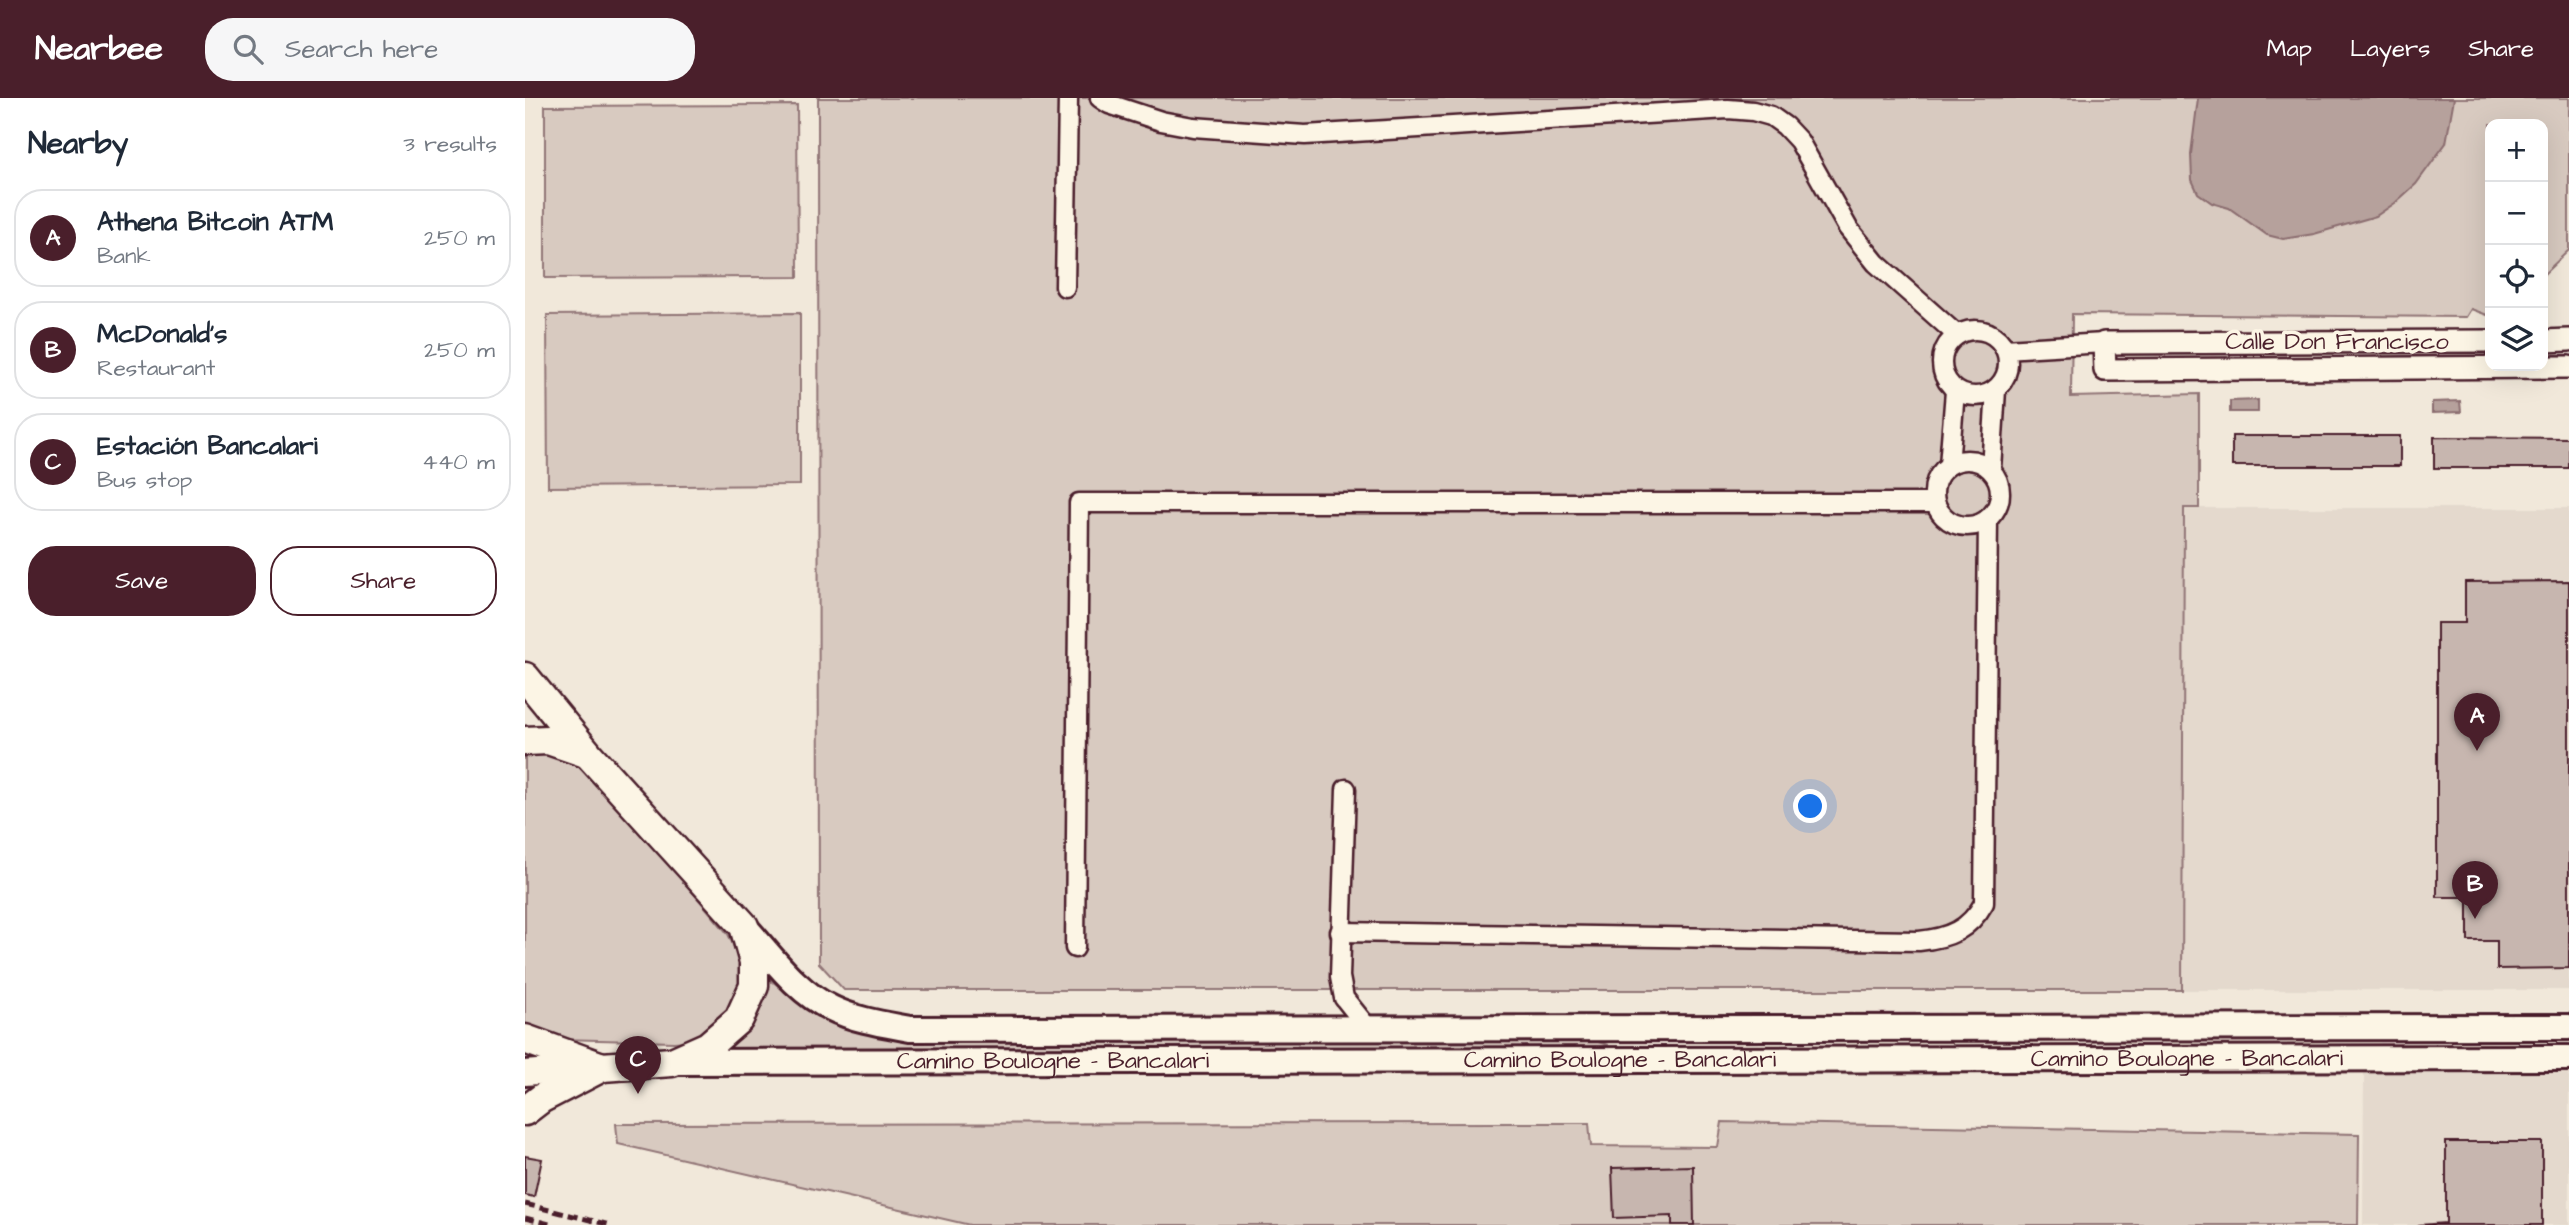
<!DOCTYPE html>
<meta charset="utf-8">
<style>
:root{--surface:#fff;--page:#f6f6f7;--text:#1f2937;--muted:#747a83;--line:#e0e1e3;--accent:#4a1f2b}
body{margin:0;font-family:"Architects Daughter",sans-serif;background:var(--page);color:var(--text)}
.controls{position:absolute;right:21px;top:21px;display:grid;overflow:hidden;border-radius:14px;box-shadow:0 7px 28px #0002}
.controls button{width:63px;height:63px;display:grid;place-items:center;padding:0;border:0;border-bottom:2px solid var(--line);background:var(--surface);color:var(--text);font:35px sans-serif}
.you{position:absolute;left:1286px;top:709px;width:24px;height:24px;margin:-18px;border:5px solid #fff;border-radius:50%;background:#1a73e8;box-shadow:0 0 0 10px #1a73e833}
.badge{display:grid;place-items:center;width:46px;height:46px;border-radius:50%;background:var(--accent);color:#fff;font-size:23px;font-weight:700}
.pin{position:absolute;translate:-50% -58px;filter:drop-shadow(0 2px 4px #0008)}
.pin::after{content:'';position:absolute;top:37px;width:24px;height:21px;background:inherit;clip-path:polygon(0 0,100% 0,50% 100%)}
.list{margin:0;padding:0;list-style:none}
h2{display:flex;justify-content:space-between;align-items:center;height:91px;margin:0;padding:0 28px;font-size:30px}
h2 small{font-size:23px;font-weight:400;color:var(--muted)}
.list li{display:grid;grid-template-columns:46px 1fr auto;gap:21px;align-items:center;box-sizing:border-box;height:98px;margin:0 14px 14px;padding:0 14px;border:2px solid var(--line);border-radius:28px}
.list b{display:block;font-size:26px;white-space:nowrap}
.list p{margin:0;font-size:23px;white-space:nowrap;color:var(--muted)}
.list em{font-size:23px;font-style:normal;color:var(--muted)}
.actions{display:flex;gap:14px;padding:21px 28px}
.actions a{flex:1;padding:16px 0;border:2px solid var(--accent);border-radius:28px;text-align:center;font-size:24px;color:var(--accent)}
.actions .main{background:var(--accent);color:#fff}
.icon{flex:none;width:38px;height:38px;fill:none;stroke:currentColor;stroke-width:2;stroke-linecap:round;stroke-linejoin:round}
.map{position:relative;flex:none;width:2044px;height:1127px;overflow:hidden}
header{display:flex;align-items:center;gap:42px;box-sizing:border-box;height:98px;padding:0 35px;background:var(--accent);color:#fff}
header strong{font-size:33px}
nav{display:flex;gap:38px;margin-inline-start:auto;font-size:24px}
.search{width:490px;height:63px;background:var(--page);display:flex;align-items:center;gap:18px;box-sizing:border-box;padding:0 24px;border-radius:28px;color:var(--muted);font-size:26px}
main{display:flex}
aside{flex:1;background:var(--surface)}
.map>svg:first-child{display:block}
.built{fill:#e4d9cd}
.green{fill:#d8cac0;stroke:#917476;stroke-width:2}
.water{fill:#b6a19c;stroke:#8b6d6f;stroke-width:2}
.building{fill:#c7b6af;stroke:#4a1f2b;stroke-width:2}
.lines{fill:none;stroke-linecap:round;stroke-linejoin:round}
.minor-casing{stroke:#4a1f2b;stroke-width:23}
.tertiary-casing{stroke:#4a1f2b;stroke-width:26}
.secondary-casing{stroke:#4a1f2b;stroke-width:30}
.primary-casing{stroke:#4a1f2b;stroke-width:33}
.minor{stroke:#fcf5e5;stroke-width:18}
.tertiary{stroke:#fcf5e5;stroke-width:21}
.secondary{stroke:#fcf5e5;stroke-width:24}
.primary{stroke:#fcf5e5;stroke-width:28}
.rail{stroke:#4a1f2b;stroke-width:5;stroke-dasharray:10 5;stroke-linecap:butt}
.labels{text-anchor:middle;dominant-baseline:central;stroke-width:7;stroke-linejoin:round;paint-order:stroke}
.street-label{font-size:24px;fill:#4a1f2b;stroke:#fcf5e5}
</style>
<header>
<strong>Nearbee</strong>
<div class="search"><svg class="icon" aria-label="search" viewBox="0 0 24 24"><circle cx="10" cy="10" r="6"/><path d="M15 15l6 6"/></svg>Search here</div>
<nav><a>Map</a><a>Layers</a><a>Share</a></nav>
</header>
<main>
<aside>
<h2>Nearby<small>3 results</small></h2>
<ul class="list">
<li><span class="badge">A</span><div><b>Athena Bitcoin ATM</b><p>Bank</p></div><em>250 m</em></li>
<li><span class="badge">B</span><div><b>McDonald's</b><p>Restaurant</p></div><em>250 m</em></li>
<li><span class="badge">C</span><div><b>Estación Bancalari</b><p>Bus stop</p></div><em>440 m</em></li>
</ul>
<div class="actions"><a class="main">Save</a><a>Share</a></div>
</aside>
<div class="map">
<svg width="2044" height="1127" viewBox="0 0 2044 1127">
<rect width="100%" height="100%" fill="#f1e8da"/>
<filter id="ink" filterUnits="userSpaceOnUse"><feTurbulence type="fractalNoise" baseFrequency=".0143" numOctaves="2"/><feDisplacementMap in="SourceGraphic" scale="14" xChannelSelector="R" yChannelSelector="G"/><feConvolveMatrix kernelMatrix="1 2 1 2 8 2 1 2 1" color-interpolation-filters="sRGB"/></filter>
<g filter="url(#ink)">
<!-- built -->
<g class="built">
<polygon points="1659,410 2044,410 2044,892 1657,892"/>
<polygon points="1839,971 2044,971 2044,1127 1838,1127"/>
</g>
<!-- green -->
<g class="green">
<polygon points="293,0 2044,0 2044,152 2018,177 2018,26 1965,26 1965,218 1946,211 1941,219 1547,216 1546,299 1674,296 1674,410 1659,410 1657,892 319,892 294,865"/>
<polygon points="272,7 273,179 20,180 20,8"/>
<polygon points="275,215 275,387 23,389 22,217"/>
<path d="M29 653 63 671 203 836C221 872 223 896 192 924 178 936 168 943 149 944L36 941 0 933V655Z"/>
<polygon points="243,880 288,915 321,930 346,936 437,942 976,939 993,944 1073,944 1083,947 1083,951 200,952"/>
<polygon points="1197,1024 1834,1036 1833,1127 445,1127 93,1046 91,1026 1064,1025 1066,1048 1193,1049"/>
</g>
<!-- water -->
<g class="water">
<polygon points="1673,0 1929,0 1921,45 1891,86 1870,105 1851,118 1789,136 1758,141 1742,137 1704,110 1687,105 1673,95 1667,82 1666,56"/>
<polygon points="1733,302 1733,314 1705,314 1705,303"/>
<polygon points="1935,303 1936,314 1907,315 1907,304"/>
</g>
<!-- building -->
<g class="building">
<rect x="1707" y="338" width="168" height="30"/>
<polygon points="1909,339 2044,340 2044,370 1909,370"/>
<polygon points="2044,483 2044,870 1972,871 1972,843 1943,843 1943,799 1912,799 1912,525 1940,525 1940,484"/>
<polygon points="1921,1044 2017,1044 2017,1127 1893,1127 1921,1125"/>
<polygon points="0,1058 17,1061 9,1099 0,1097"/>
<polygon points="1168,1068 1169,1127 1147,1127 1147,1118 1089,1120 1087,1070"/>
</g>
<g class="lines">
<defs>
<g id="minor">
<polyline points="575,0 584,6 636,23 668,29 780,37 1203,11 1228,13 1246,18 1260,28 1274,43 1323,130 1351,165 1432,237"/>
<polyline points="540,189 543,0"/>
<circle cx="1450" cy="265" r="33"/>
<polyline points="1480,251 1579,245"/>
<circle cx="1442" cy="395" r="33"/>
<polyline points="1424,367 1430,293"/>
<polyline points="1466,371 1471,292"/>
<polyline points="821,691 815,879 819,900 843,930"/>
<path d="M815 834 1394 843C1424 840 1444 832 1459 805L1463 421"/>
<polyline points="550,850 554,405 1410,405"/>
</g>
<g id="tertiary">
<polyline points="1965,243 1579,245 1580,272 2044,269"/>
<polyline points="2018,243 2044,242"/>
</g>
<g id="secondary">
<path d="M219 828C245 856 271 894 306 910 330 922 358 926 385 931L2044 929"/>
<path id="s1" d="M148 964 2044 960"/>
<polyline points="0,975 73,969"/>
</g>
<g id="primary">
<polyline points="0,579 64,657 219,828 229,864 229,888 214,921 183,948 147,964 77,969 0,941"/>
<polyline points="0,643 23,642 61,655"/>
<polyline points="0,1013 17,1000 77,969"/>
</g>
</defs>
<!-- minor casing -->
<use href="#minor" class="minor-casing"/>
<!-- tertiary casing -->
<use href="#tertiary" class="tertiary-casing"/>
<!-- secondary casing -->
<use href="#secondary" class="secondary-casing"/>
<!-- primary casing -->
<use href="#primary" class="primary-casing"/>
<!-- minor -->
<use href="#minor" class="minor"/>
<!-- tertiary -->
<use href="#tertiary" class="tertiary"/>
<!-- secondary -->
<use href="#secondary" class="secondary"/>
<!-- primary -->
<use href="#primary" class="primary"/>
<!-- rail -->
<g class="rail">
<polyline points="0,1106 85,1127"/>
<polyline points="0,1120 29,1127"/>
</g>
</g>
</g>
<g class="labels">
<!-- street labels -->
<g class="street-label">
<text x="1812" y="244">Calle Don Francisco</text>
<text stroke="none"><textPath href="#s1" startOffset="1514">Camino Boulogne - Bancalari</textPath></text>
<text stroke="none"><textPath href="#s1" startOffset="380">Camino Boulogne - Bancalari</textPath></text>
<text stroke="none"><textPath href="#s1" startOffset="947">Camino Boulogne - Bancalari</textPath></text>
</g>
</g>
</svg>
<div class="controls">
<button>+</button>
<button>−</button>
<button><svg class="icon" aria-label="locate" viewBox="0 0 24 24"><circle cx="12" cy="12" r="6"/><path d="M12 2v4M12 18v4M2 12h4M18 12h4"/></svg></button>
<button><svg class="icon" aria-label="layers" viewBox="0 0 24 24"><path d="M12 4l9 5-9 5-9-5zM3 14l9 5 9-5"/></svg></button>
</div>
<div class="you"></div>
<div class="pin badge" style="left:1952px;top:653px">A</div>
<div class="pin badge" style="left:1950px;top:821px">B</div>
<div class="pin badge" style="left:113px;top:996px">C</div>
</div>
</main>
